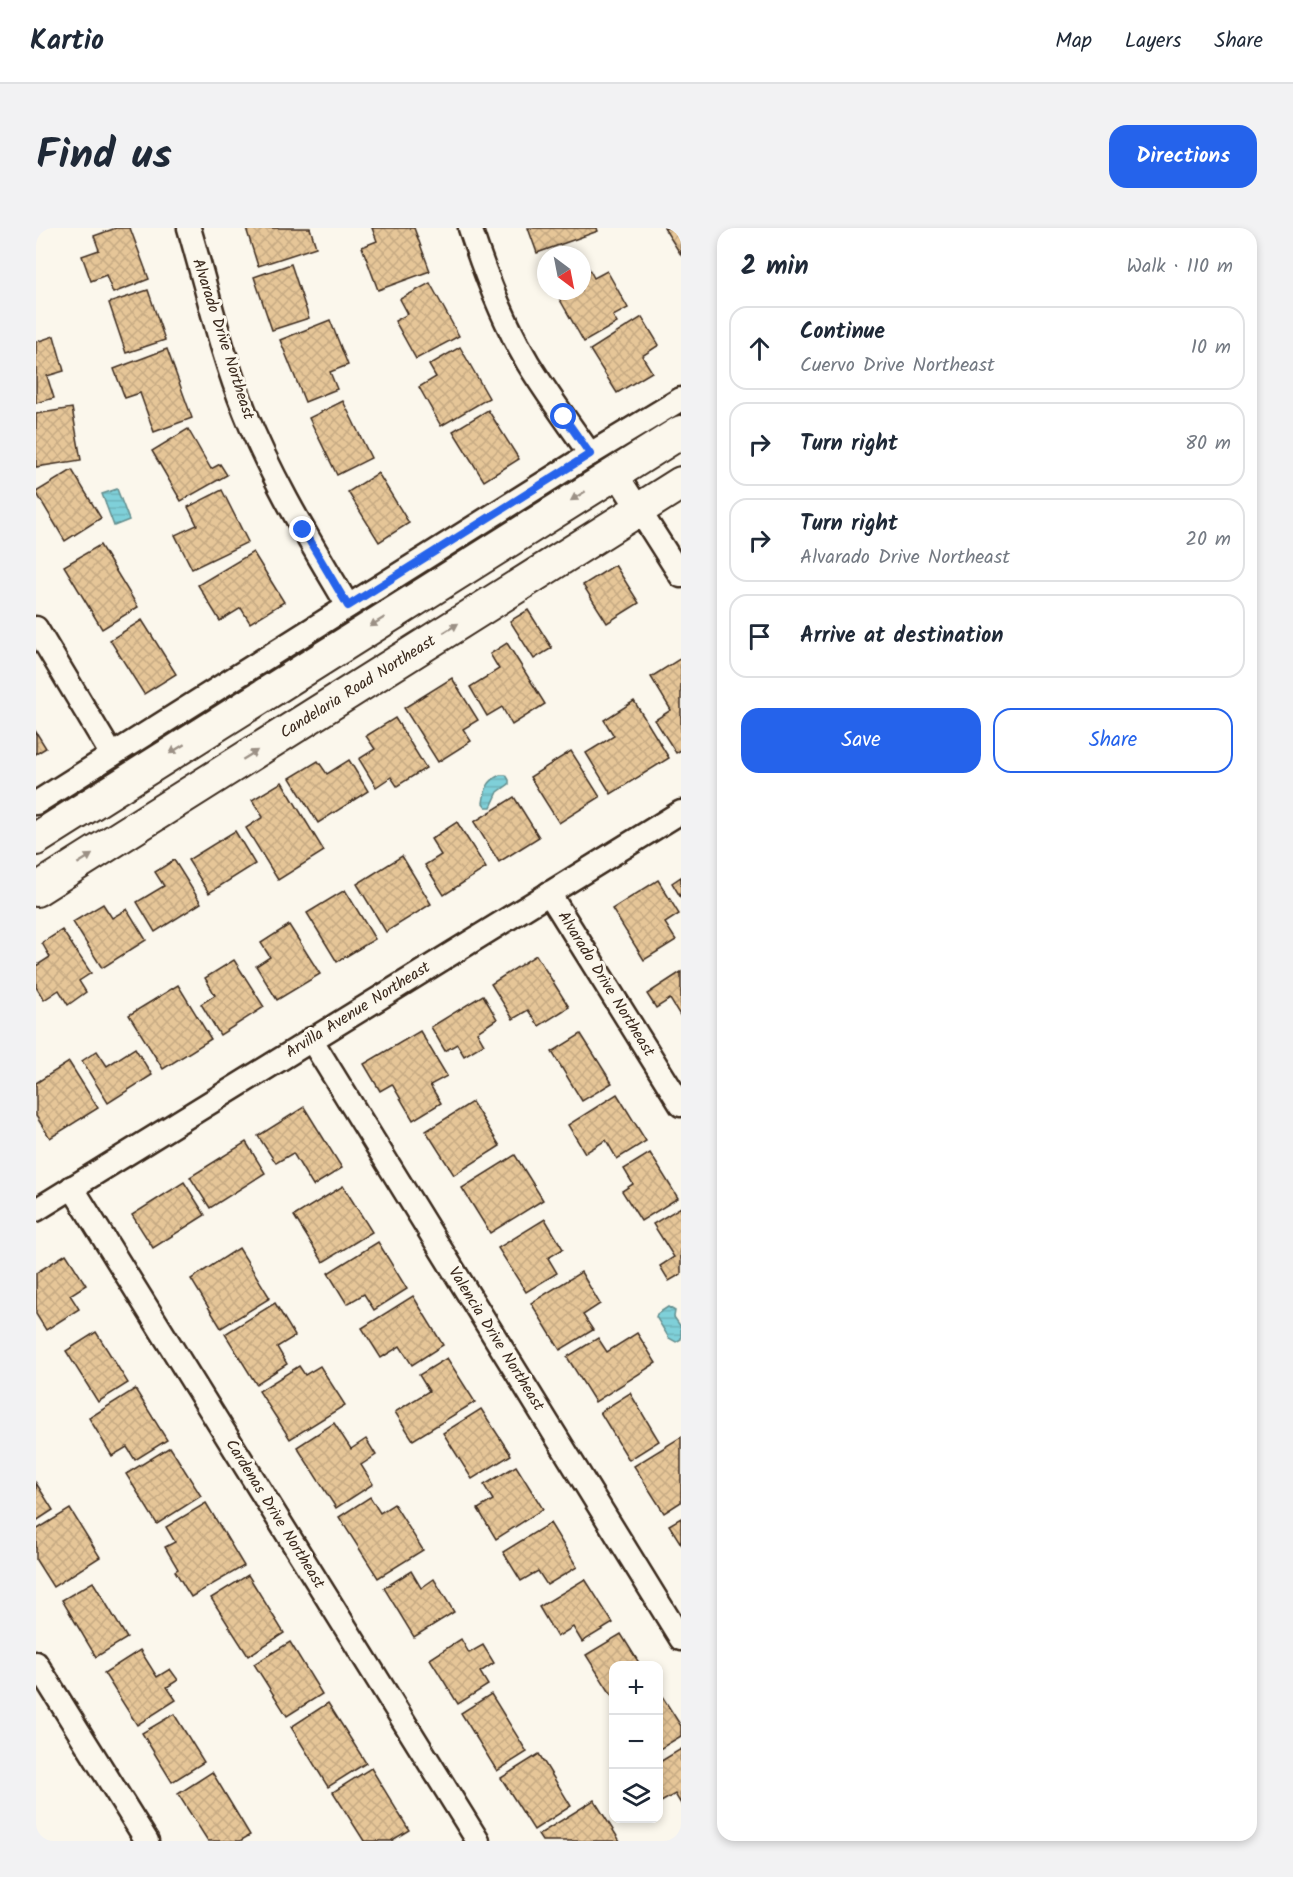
<!DOCTYPE html>
<meta charset="utf-8">
<style>
:root{--surface:#fff;--page:#f2f2f3;--text:#1f2937;--muted:#747a83;--line:#e0e1e3;--accent:#2563eb}
body{margin:0;font-family:Kalam,sans-serif;background:var(--page);color:var(--text)}
.controls{position:absolute;right:18px;bottom:18px;display:grid;overflow:hidden;border-radius:12px;box-shadow:0 3px 9px #0003}
.controls button{width:54px;height:54px;display:grid;place-items:center;padding:0;border:0;border-bottom:2px solid var(--line);background:var(--surface);color:var(--text);font:30px sans-serif}
.compass{position:absolute;left:501px;top:18px;width:54px;height:54px;border-radius:50%;background:var(--surface);box-shadow:0 3px 9px #0003;rotate:148deg}
.stop{position:absolute;width:18px;height:18px;margin:-14px;border:4px solid #2563eb;border-radius:50%;background:#fff}
.stop.end{background:#2563eb;border-color:#fff;box-shadow:0 2px 6px #0008}
.list{margin:0;padding:0;list-style:none}
h2{display:flex;justify-content:space-between;align-items:center;height:78px;margin:0;padding:0 24px;font-size:26px}
h2 small{font-size:20px;font-weight:400;color:var(--muted)}
.list li{display:grid;grid-template-columns:39px 1fr auto;gap:18px;align-items:center;box-sizing:border-box;height:84px;margin:0 12px 12px;padding:0 12px;border:2px solid var(--line);border-radius:18px}
.list b{display:block;font-size:22px;white-space:nowrap}
.list p{margin:0;font-size:20px;white-space:nowrap;color:var(--muted)}
.list em{font-size:20px;font-style:normal;color:var(--muted)}
.actions{display:flex;gap:12px;padding:18px 24px}
.actions a{flex:1;padding:14px 0;border:2px solid var(--accent);border-radius:18px;text-align:center;font-size:21px;color:var(--accent)}
.actions .main{background:var(--accent);color:#fff}
.icon{flex:none;width:33px;height:33px;fill:none;stroke:currentColor;stroke-width:2;stroke-linecap:round;stroke-linejoin:round}
.map{position:relative;flex:none;width:645px;height:1613px;overflow:hidden;border-radius:18px}
header{display:flex;align-items:center;gap:36px;box-sizing:border-box;height:84px;padding:0 30px;background:var(--surface);border-bottom:2px solid var(--line)}
header strong{font-size:28px}
nav{display:flex;gap:33px;margin-inline-start:auto;font-size:21px}
.intro{display:flex;align-items:center;justify-content:space-between;box-sizing:border-box;height:144px;padding:0 36px}
h1{margin:0;font-size:42px}
.button{padding:15px 27px;border-radius:18px;background:var(--accent);color:#fff;font-size:21px;font-weight:700}
main{display:flex;gap:36px;padding:0 36px}
aside{flex:1;background:var(--surface);border-radius:18px;box-shadow:0 3px 9px #0003}
.map>svg:first-child{display:block}
.water{fill:url(#water-rules);stroke:#648e8e;stroke-width:1.5}
.building{fill:url(#building-cross-hatch);stroke:#3b2a1e;stroke-width:1.5}
.lines{fill:none;stroke-linecap:round;stroke-linejoin:round}
.street-casing{stroke:#3b2a1e;stroke-width:27}
.secondary-casing{stroke:#3b2a1e;stroke-width:36}
.street{stroke:#fbf7ec;stroke-width:22}
.secondary{stroke:#fbf7ec;stroke-width:32}
.oneway{fill:#9b9085}
.route{stroke:#2563eb;stroke-width:8}
.labels{text-anchor:middle;dominant-baseline:central;stroke-width:6;stroke-linejoin:round;paint-order:stroke}
.street-label{font-size:16px;fill:#3b2a1e;stroke:#fbf7ec}
</style>
<header>
<strong>Kartio</strong>
<nav><a>Map</a><a>Layers</a><a>Share</a></nav>
</header>
<div class="intro"><h1>Find us</h1><a class="button">Directions</a></div>
<main>
<div class="map">
<svg width="645" height="1613" viewBox="0 0 645 1613">
<defs>
<pattern id="water-rules" width="6" height="5" patternUnits="userSpaceOnUse" patternTransform="scale(1.5)"><rect width="6" height="5" fill="#7fd0d9"/><path d="M0 2.5h6" fill="none" stroke="#6fb3ba"/></pattern>
<pattern id="building-cross-hatch" width="8" height="8" patternUnits="userSpaceOnUse" patternTransform="scale(1.5)"><rect width="8" height="8" fill="#e6c698"/><path d="M0 0l8 8M0 8l8-8" fill="none" stroke="#c6aa83"/></pattern>
</defs>
<rect width="100%" height="100%" fill="#fbf7ec"/>
<filter id="ink" filterUnits="userSpaceOnUse"><feTurbulence type="fractalNoise" baseFrequency=".0167" numOctaves="2"/><feDisplacementMap in="SourceGraphic" scale="12" xChannelSelector="R" yChannelSelector="G"/><feConvolveMatrix kernelMatrix="1 2 1 2 8 2 1 2 1" color-interpolation-filters="sRGB"/></filter>
<g filter="url(#ink)">
<!-- water -->
<g class="water">
<polygon points="81,261 93,292 78,298 66,266"/>
<path d="M464 547H470L473 552V556L462 564 455 579H450L447 575C449 561 451 553 464 547Z"/>
<polygon points="632,1079 639,1083 638,1089 645,1099 645,1111 640,1114 633,1110 620,1089 621,1086"/>
</g>
<!-- building -->
<g class="building">
<polygon points="80,0 94,0 113,51 77,65 70,47 55,53 46,28 63,22 58,8"/>
<polygon points="210,0 274,0 280,19 222,38"/>
<polygon points="336,0 378,0 394,43 342,62 326,19 341,13"/>
<polygon points="492,0 561,0 562,3 501,25"/>
<polygon points="628,0 645,0 645,27"/>
<polygon points="549,33 558,50 571,43 592,80 577,88 581,95 548,114 519,63 546,63 546,34"/>
<polygon points="255,36 273,90 236,102 218,49"/>
<polygon points="394,55 423,108 380,131 359,93 372,86 364,71"/>
<polygon points="112,62 129,112 90,125 73,75"/>
<polygon points="606,89 623,117 606,128 616,144 581,165 554,122"/>
<polygon points="294,92 312,137 294,144 301,161 269,174 244,112"/>
<polygon points="18,108 28,143 11,148 18,170 0,175 0,114"/>
<polygon points="424,119 453,170 405,198 383,159 400,149 393,137"/>
<polygon points="131,121 156,190 118,204 104,165 89,170 78,141"/>
<polygon points="307,173 335,230 301,247 273,190"/>
<polygon points="36,180 45,232 0,239 0,186"/>
<polygon points="452,182 483,231 448,253 417,203"/>
<polygon points="152,201 175,241 184,236 191,247 145,273 116,223"/>
<polygon points="36,242 65,290 29,313 0,264"/>
<polygon points="342,245 373,295 343,314 312,264"/>
<polygon points="186,262 212,314 156,341 139,307 161,297 152,279"/>
<polygon points="64,317 102,379 66,401 28,338"/>
<polygon points="217,324 248,374 214,395 205,380 184,393 162,357"/>
<polygon points="579,337 603,375 571,395 547,357"/>
<polygon points="492,382 516,420 498,431 474,393"/>
<polygon points="106,392 140,446 108,466 74,412"/>
<polygon points="471,415 509,476 476,497 466,479 451,488 434,459 463,441 454,426"/>
<polygon points="645,430 645,522 640,525 619,492 635,482 615,449"/>
<polygon points="416,450 442,492 427,501 435,513 402,534 368,480"/>
<polygon points="598,473 633,530 575,566 550,525 578,508 568,492"/>
<polygon points="359,490 390,540 361,558 355,549 340,559 323,531 339,521 330,508"/>
<polygon points="0,504 10,520 0,526"/>
<polygon points="535,523 564,569 523,595 494,549"/>
<polygon points="313,532 332,563 282,595 254,550 282,533 291,546"/>
<polygon points="246,554 288,623 242,652 210,600 227,589 216,572"/>
<polygon points="478,569 503,609 463,634 438,594"/>
<polygon points="421,594 450,640 408,667 389,637 405,627 395,611"/>
<polygon points="199,603 219,636 173,665 152,632"/>
<polygon points="366,628 395,676 350,704 321,656"/>
<polygon points="138,632 165,675 119,704 101,674 128,658 119,644"/>
<polygon points="645,649 645,670 636,655"/>
<polygon points="622,652 643,686 629,695 640,712 608,732 576,681"/>
<polygon points="309,662 339,711 301,734 271,685"/>
<polygon points="67,676 76,690 91,681 110,712 66,740 37,694"/>
<polygon points="253,697 284,746 241,772 220,738 234,729 225,715"/>
<polygon points="26,702 55,745 43,753 50,764 32,777 23,762 8,772 0,759 0,738 14,729 6,715"/>
<polygon points="500,727 533,779 503,798 492,782 477,791 455,756"/>
<polygon points="198,732 228,779 184,807 165,776 179,767 169,750"/>
<polygon points="645,744 645,789 634,771 620,780 611,766"/>
<polygon points="142,757 175,811 127,841 93,787"/>
<polygon points="447,767 461,791 441,804 448,816 428,828 421,816 409,823 395,799"/>
<polygon points="384,803 411,848 394,857 405,875 377,892 356,856 344,863 328,836"/>
<polygon points="545,806 576,855 546,873 516,824"/>
<polygon points="99,820 116,847 72,875 46,833 61,823 71,838"/>
<polygon points="33,834 62,880 14,910 0,888 0,855"/>
<polygon points="581,866 610,913 581,931 570,912 549,925 532,897"/>
<polygon points="436,874 464,918 418,947 390,903"/>
<polygon points="268,879 306,940 277,958 257,925 240,935 222,908"/>
<polygon points="210,914 229,945 174,980 154,949"/>
<polygon points="614,925 642,970 605,993 586,963 597,956 588,941"/>
<polygon points="479,927 507,972 454,1005 426,960"/>
<polygon points="148,954 169,987 117,1020 96,987"/>
<polygon points="307,958 336,1004 287,1034 258,988"/>
<polygon points="645,979 645,1046 633,1053 624,1038 638,1029 617,996"/>
<polygon points="509,991 527,1021 512,1030 521,1045 490,1064 462,1020"/>
<polygon points="342,1014 371,1061 338,1082 328,1066 311,1076 292,1045"/>
<polygon points="203,1020 234,1070 185,1100 155,1051"/>
<polygon points="30,1026 50,1057 34,1067 43,1081 10,1102 0,1086 0,1045"/>
<polygon points="545,1044 564,1076 547,1087 557,1102 524,1122 495,1075"/>
<polygon points="377,1068 407,1117 376,1137 364,1118 345,1130 326,1100"/>
<polygon points="239,1075 259,1108 241,1119 251,1136 220,1156 189,1106"/>
<polygon points="60,1104 92,1155 62,1174 30,1123"/>
<polygon points="601,1105 620,1135 559,1174 531,1129 562,1110 571,1124"/>
<polygon points="411,1130 439,1174 377,1212 359,1184 393,1163 383,1147"/>
<polygon points="263,1138 269,1147 284,1138 309,1177 254,1211 223,1163"/>
<polygon points="99,1161 131,1212 99,1232 91,1219 76,1228 53,1190"/>
<polygon points="594,1165 623,1213 593,1232 564,1184"/>
<polygon points="445,1181 475,1227 436,1251 407,1205"/>
<polygon points="298,1195 315,1221 330,1211 340,1227 325,1237 337,1256 300,1280 261,1219"/>
<polygon points="645,1209 645,1274 628,1285 598,1238"/>
<polygon points="134,1219 165,1268 121,1296 90,1246"/>
<polygon points="480,1238 507,1281 460,1311 442,1281 457,1272 448,1257"/>
<polygon points="0,1255 17,1282 0,1293"/>
<polygon points="334,1269 344,1285 358,1276 387,1322 342,1350 303,1289"/>
<polygon points="170,1275 208,1338 155,1369 139,1343 142,1341 129,1319 139,1314 130,1299"/>
<polygon points="34,1281 64,1329 17,1359 0,1332 0,1302"/>
<polygon points="645,1290 645,1316 633,1297"/>
<polygon points="514,1295 541,1339 511,1357 502,1343 485,1353 467,1324"/>
<polygon points="375,1343 385,1360 398,1351 418,1384 378,1409 348,1360"/>
<polygon points="212,1347 248,1405 212,1428 175,1370"/>
<polygon points="549,1351 577,1395 546,1414 537,1399 521,1409 503,1379"/>
<polygon points="57,1354 91,1410 60,1429 26,1372"/>
<polygon points="585,1406 605,1438 578,1438 578,1471 550,1427"/>
<polygon points="425,1411 433,1425 447,1417 458,1435 444,1444 452,1457 422,1476 394,1431"/>
<polygon points="254,1414 286,1466 251,1488 218,1436"/>
<polygon points="104,1422 121,1449 134,1441 142,1452 131,1459 140,1472 101,1497 68,1445"/>
<polygon points="622,1462 645,1498 645,1508 622,1522"/>
<polygon points="455,1466 491,1524 461,1543 425,1485"/>
<polygon points="292,1475 330,1535 292,1559 255,1499"/>
<polygon points="138,1486 168,1534 136,1554 106,1505"/>
<polygon points="645,1521 645,1576 639,1566 625,1574 622,1571 622,1535"/>
<polygon points="503,1526 535,1578 498,1602 465,1550"/>
<polygon points="335,1540 373,1602 355,1613 328,1613 297,1564"/>
<polygon points="176,1544 214,1607 204,1613 172,1613 142,1566"/>
<polygon points="558,1572 584,1613 506,1613 502,1607"/>
</g>
<g class="lines">
<defs>
<g id="street">
<path d="M153 0C171 61 185 125 209 184 236 252 275 315 312 378"/>
<path d="M434 0C449 46 467 93 492 135 511 166 533 196 554 226"/>
<polyline points="579,244 645,348"/>
<polyline points="0,400 76,527"/>
<polyline points="0,575 546,231 645,171"/>
<polyline points="513,665 645,877"/>
<polyline points="275,811 645,1411"/>
<polyline points="36,959 442,1613"/>
<polyline points="0,982 645,584"/>
<polyline points="0,1435 111,1613"/>
</g>
<g id="secondary">
<polyline points="0,611 645,204"/>
<polyline points="0,662 645,255"/>
</g>
</defs>
<!-- street casing -->
<use href="#street" class="street-casing"/>
<!-- secondary casing -->
<use href="#secondary" class="secondary-casing"/>
<!-- street -->
<use href="#street" class="street"/>
<!-- secondary -->
<use href="#secondary" class="secondary"/>
</g>
<!-- one-way arrows -->
<defs><path id="oneway-solid" d="M-6-.8H1V-3.2L6.5 0L1 3.2V.8H-6Z" transform="scale(1.5)"/></defs>
<g class="oneway">
<use href="#oneway-solid" transform="translate(542 268) rotate(148)"/>
<use href="#oneway-solid" transform="translate(341 394) rotate(148)"/>
<use href="#oneway-solid" transform="translate(415 400) rotate(-32)"/>
<use href="#oneway-solid" transform="translate(141 521) rotate(148)"/>
<use href="#oneway-solid" transform="translate(214 527) rotate(-32)"/>
<use href="#oneway-solid" transform="translate(49 631) rotate(-32)"/>
</g>
</g>
<g class="lines" filter="url(#ink)">
<!-- route -->
<polyline class="route" points="267,302 312,378 554,226 528,189"/>
</g>
<g class="labels">
<!-- street labels -->
<g class="street-label">
<text transform="translate(187 111) rotate(72)">Alvarado Drive Northeast</text>
<text transform="translate(322 459) rotate(-32)">Candelaria Road Northeast</text>
<text transform="translate(570 756) rotate(58)">Alvarado Drive Northeast</text>
<text transform="translate(322 782) rotate(-32)">Arvilla Avenue Northeast</text>
<text transform="translate(460 1111) rotate(58)">Valencia Drive Northeast</text>
<text transform="translate(239 1286) rotate(58)">Cardenas Drive Northeast</text>
</g>
</g>
</svg>
<div class="controls">
<button>+</button>
<button>−</button>
<button><svg class="icon" aria-label="layers" viewBox="0 0 24 24"><path d="M12 4l9 5-9 5-9-5zM3 14l9 5 9-5"/></svg></button>
</div>
<svg class="compass" viewBox="-18 -18 36 36"><path d="M0-13l5 13h-10z" fill="#e53935"/><path d="M0 13l5-13h-10z" fill="#747a83"/></svg>
<div class="stop" style="left:528px;top:189px"></div>
<div class="stop end" style="left:267px;top:302px"></div>
</div>
<aside>
<h2>2 min<small>Walk · 110 m</small></h2>
<ul class="list">
<li><svg class="icon" aria-label="ahead" viewBox="0 0 24 24"><path d="M12 20V5M6 11l6-6 6 6"/></svg><div><b>Continue</b><p>Cuervo Drive Northeast</p></div><em>10 m</em></li>
<li><svg class="icon" aria-label="right" viewBox="0 0 24 24"><path d="M7 20v-9h11M14 6l5 5-5 5"/></svg><div><b>Turn right</b></div><em>80 m</em></li>
<li><svg class="icon" aria-label="right" viewBox="0 0 24 24"><path d="M7 20v-9h11M14 6l5 5-5 5"/></svg><div><b>Turn right</b><p>Alvarado Drive Northeast</p></div><em>20 m</em></li>
<li><svg class="icon" aria-label="arrive" viewBox="0 0 24 24"><path d="M6 21V4h12l-3 4 3 4H6"/></svg><div><b>Arrive at destination</b></div></li>
</ul>
<div class="actions"><a class="main">Save</a><a>Share</a></div>
</aside>
</main>
